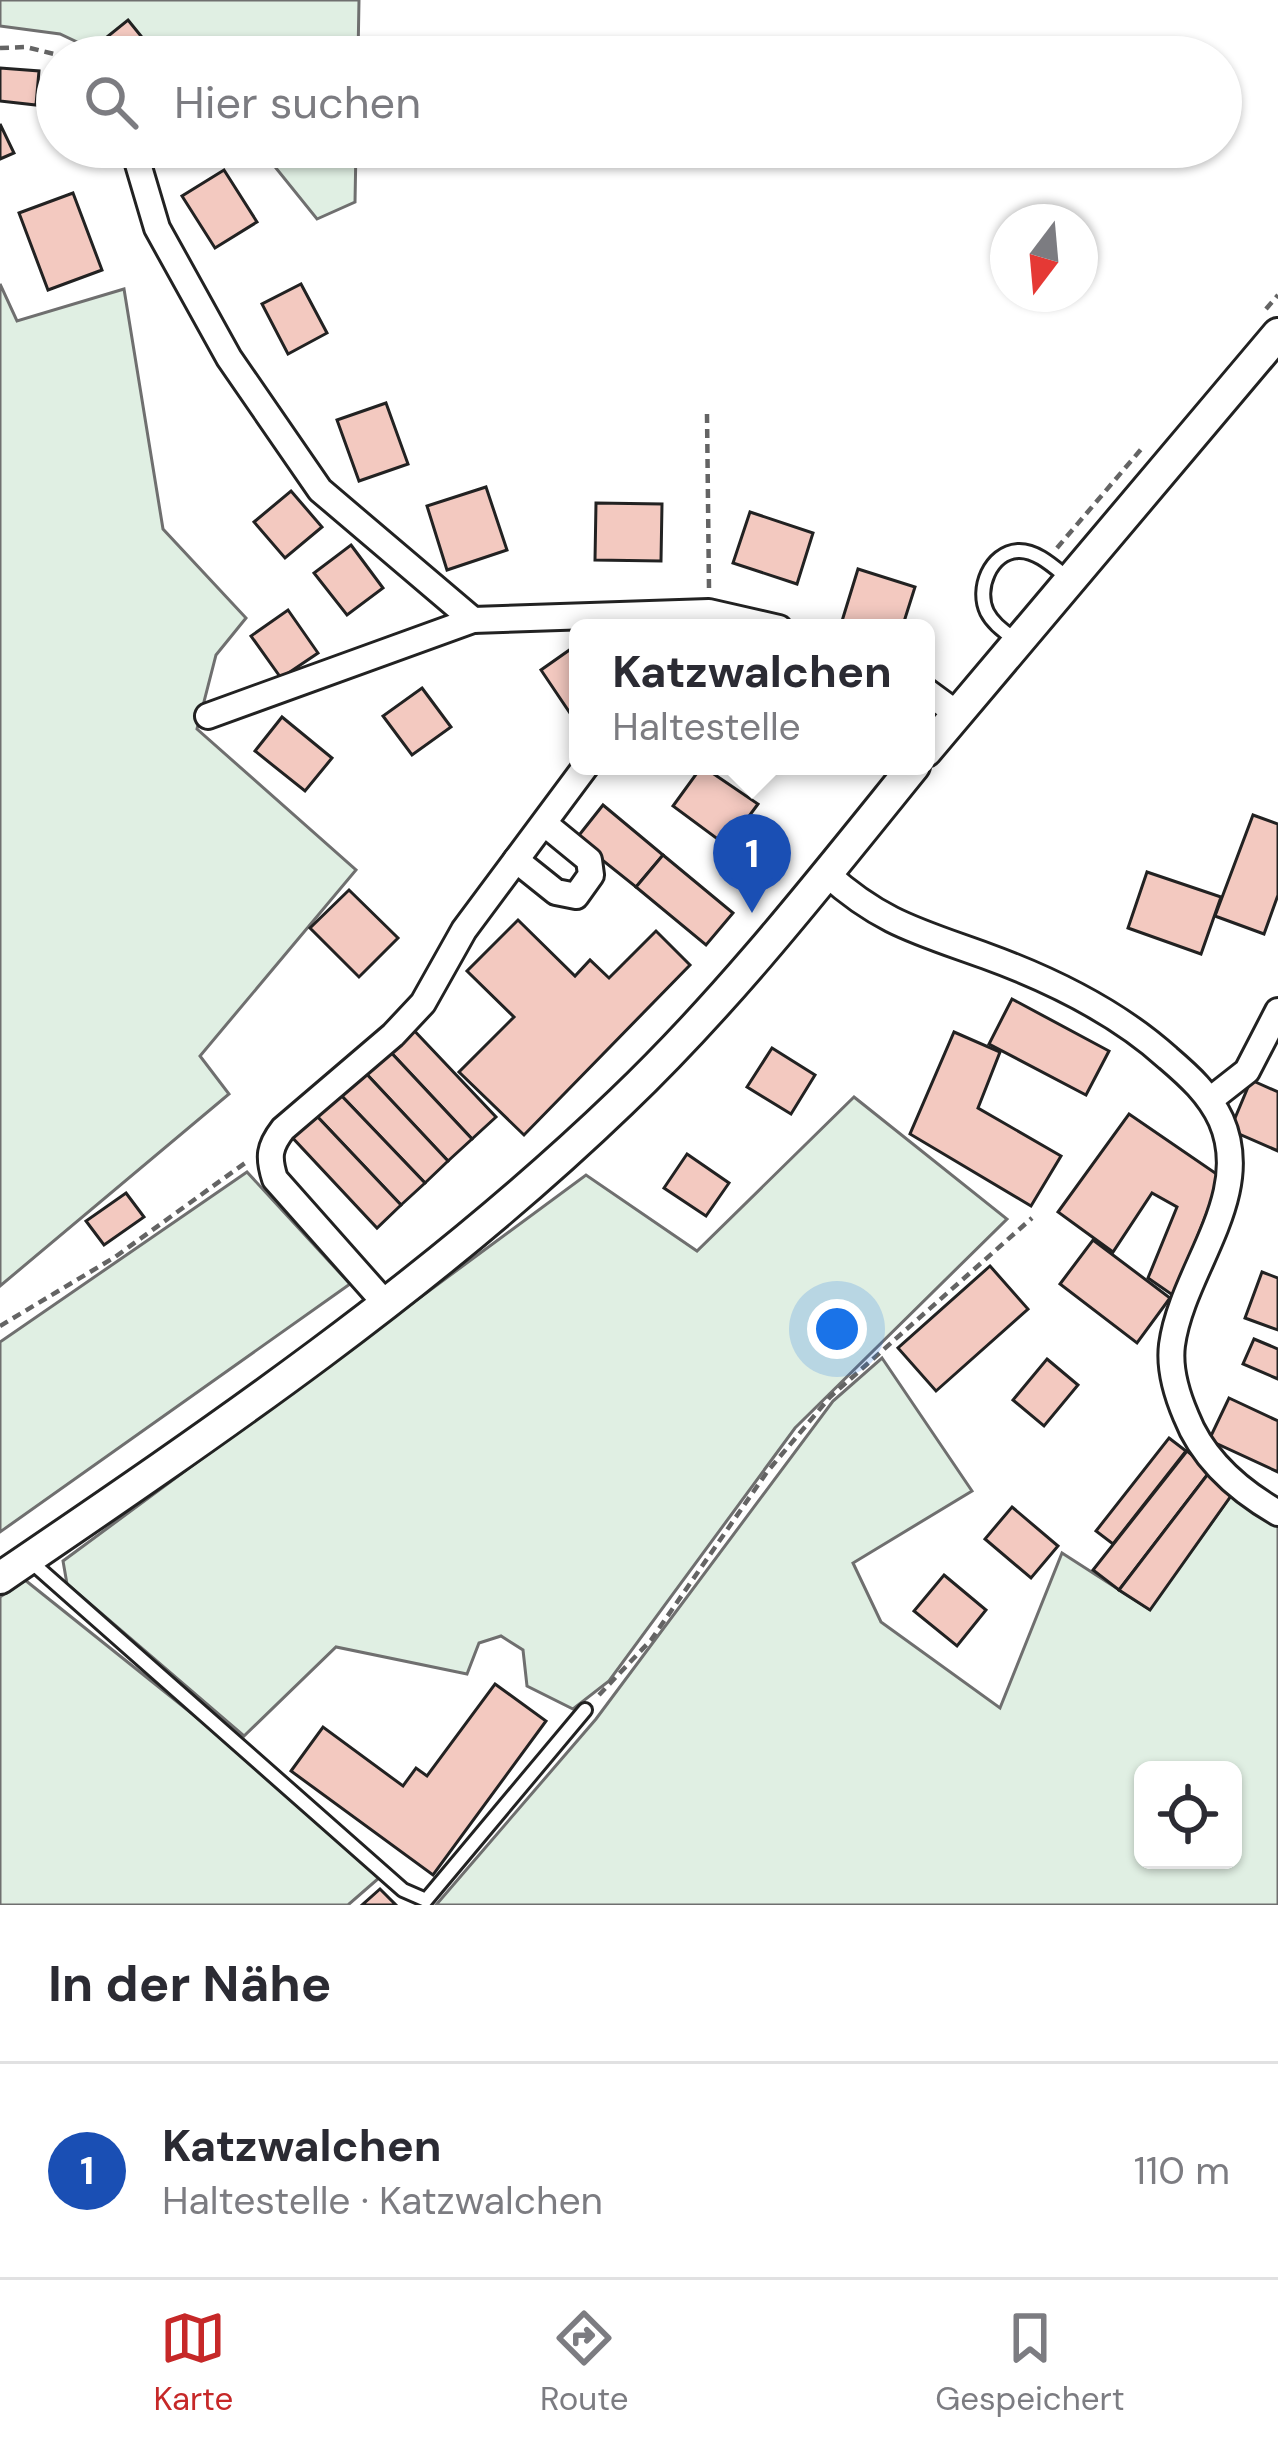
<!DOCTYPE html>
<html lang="de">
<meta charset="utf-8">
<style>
:root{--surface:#fff;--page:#f7f7f7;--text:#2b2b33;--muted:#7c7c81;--line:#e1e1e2;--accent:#c62828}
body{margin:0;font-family:"DM Sans",sans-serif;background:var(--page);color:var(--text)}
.controls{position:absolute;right:36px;bottom:36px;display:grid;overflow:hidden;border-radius:18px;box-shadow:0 3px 9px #0004}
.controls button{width:108px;height:108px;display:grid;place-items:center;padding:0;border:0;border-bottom:3px solid var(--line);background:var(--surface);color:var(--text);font:60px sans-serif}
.compass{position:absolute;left:990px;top:204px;width:108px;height:108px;border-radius:50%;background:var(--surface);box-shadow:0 3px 9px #0004;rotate:196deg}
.you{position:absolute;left:837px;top:1329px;width:42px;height:42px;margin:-30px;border:9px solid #fff;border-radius:50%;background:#1a73e8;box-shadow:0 0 0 18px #1a73e833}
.badge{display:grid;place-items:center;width:78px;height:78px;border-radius:50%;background:var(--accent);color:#fff;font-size:39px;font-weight:700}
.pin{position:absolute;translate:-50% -99px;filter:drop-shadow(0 3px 6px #0008)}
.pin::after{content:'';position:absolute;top:63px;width:42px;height:36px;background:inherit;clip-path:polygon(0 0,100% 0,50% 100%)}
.popup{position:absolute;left:569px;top:619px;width:366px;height:156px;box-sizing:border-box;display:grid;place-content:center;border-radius:18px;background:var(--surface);filter:drop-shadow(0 3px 9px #0005);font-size:39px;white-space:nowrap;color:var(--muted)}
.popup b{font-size:45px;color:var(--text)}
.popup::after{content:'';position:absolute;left:50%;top:100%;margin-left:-24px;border:24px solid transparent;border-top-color:var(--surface)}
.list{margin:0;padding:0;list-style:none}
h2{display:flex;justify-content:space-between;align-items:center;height:156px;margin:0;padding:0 48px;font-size:51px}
h2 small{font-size:39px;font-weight:400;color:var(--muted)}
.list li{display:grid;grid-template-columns:78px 1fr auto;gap:36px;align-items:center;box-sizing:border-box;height:216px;padding:0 48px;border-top:3px solid var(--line)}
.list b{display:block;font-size:45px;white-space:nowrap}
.list p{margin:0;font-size:39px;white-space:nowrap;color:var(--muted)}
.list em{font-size:39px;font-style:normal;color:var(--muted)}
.icon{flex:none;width:66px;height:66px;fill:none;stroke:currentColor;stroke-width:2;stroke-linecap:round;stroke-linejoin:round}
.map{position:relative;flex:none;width:1278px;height:1905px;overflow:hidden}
.search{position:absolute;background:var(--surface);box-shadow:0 3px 9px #0004;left:36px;right:36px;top:36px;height:132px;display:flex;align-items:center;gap:30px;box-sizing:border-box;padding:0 42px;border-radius:66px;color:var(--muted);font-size:45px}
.sheet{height:372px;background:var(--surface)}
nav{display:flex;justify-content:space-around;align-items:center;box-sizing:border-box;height:168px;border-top:3px solid var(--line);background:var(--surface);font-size:33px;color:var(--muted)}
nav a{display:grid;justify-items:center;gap:6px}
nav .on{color:var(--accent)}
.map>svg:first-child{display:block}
.green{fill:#e0efe3;stroke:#6f6f6f;stroke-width:3;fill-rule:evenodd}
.building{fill:#f3c9c0;stroke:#222;stroke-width:3}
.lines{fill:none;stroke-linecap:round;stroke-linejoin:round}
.service-casing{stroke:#222;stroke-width:18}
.minor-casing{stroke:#222;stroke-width:30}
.tertiary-casing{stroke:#222;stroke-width:36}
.path{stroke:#646464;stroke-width:4.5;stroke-dasharray:9 6;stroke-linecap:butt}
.service{stroke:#fff;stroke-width:12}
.minor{stroke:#fff;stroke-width:24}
.tertiary{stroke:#fff;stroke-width:30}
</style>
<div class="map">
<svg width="1278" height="1905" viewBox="0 0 1278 1905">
<rect width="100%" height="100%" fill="#fff"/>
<!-- green -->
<g class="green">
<polygon points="0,0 359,0 358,57 109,57 60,34 0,26"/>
<polygon points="259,147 356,147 355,202 317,219"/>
<polygon points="0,284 17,321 124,289 163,529 246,618 216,655 197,729 356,870 200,1056 229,1094 0,1286"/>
<polygon points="854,1097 1007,1219 795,1428 609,1681 573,1709 527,1686 523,1650 501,1636 479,1643 467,1674 336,1647 244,1736 67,1584 63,1561 586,1175 697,1251"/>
<polygon points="247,1172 350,1284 0,1532 0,1342"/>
<path d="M882 1358 972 1491 853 1563 881 1622 1000 1708 1062 1553 1149 1609 1233 1493 1278 1519V1905H436L596 1719 833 1401ZM1143 1770H1233V1860H1143Z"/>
<polygon points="25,1580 235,1748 379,1878 348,1905 0,1905 0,1597"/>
</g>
<!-- building -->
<g class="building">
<polygon points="128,20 158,57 107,57 97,45"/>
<polygon points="0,68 39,71 36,105 0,101"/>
<polygon points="0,124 14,153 0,159"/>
<polygon points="224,170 257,222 215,248 182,196"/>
<polygon points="73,193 102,270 48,290 19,213"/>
<polygon points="301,284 327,333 288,354 262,304"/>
<polygon points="386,403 408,464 359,481 337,420"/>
<polygon points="486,487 507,550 447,570 427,506"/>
<polygon points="291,491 322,527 285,558 254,522"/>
<polygon points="596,503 662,504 661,561 595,560"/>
<polygon points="750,512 813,533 797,584 733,563"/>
<polygon points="351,545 383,588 347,615 314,573"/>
<polygon points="858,569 915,587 902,628 864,628 842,621"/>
<polygon points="288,610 318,653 281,678 251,636"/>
<polygon points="578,644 578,707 570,713 541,670"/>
<polygon points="422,688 451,727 412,755 383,716"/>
<polygon points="282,717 332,758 305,791 255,751"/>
<polygon points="702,766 758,804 727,846 673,806"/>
<polygon points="603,805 663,855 636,887 576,839"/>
<polygon points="1253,815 1278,824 1278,895 1264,934 1215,916"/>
<polygon points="663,855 733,913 706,945 636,887"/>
<polygon points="1147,872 1221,897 1201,954 1128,928"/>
<polygon points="349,890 398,938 359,977 310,928"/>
<polygon points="518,920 575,976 590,960 609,978 656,931 690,965 524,1135 459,1072 514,1017 467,971"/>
<polygon points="1012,999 1109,1051 1086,1095 989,1044"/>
<polygon points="407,1023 496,1117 472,1139 384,1045"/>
<polygon points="954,1032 1000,1052 978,1108 1061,1156 1031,1206 910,1134"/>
<polygon points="384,1045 472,1139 448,1161 360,1067"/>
<polygon points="772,1048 815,1075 791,1114 747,1087"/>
<polygon points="360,1067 448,1161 425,1183 336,1090"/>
<polygon points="1251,1080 1278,1092 1278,1151 1230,1130"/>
<polygon points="336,1090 425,1183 401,1205 313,1112"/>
<polygon points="313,1112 401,1205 377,1228 289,1134"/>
<polygon points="1129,1114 1221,1177 1174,1296 1148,1278 1177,1207 1152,1193 1113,1252 1058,1212"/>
<polygon points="687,1154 729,1183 706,1216 664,1188"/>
<polygon points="126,1193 144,1217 104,1245 86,1221"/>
<polygon points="1093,1240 1170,1298 1137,1343 1060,1284"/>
<polygon points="990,1266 1028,1309 936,1391 898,1348"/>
<polygon points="1262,1272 1278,1278 1278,1330 1245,1318"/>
<polygon points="1254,1339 1278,1349 1278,1379 1243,1364"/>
<polygon points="1047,1359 1078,1385 1044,1426 1013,1400"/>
<polygon points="1229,1398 1278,1421 1278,1472 1209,1440"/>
<polygon points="1169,1438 1186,1451 1113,1544 1096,1531"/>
<polygon points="1187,1451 1211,1470 1119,1590 1093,1570"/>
<polygon points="1211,1470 1233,1493 1150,1610 1119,1590"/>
<polygon points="1012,1507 1058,1546 1031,1578 985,1539"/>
<polygon points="944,1575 986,1610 957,1646 914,1611"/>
<polygon points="495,1684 546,1721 433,1875 291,1771 323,1727 403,1786 416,1768 427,1776"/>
<polygon points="380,1889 396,1905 362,1905"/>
</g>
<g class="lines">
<defs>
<g id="service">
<path d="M1015 639C1004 632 993 624 987 612 976 589 990 553 1018 551 1037 550 1055 568 1069 579"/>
<polyline points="29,1560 403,1890 426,1900 585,1710"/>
</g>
<g id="minor">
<polyline points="133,147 157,228 229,358 320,490 473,620"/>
<polyline points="926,691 956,713"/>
<polyline points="208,716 473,620 709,612 779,628"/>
<polyline points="516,860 556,892 576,896 591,875 589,860 545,824"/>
<path d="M827 874C881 923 920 932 986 956 1052 980 1116 1011 1168 1058 1189 1076 1209 1094 1221 1120 1255 1197 1182 1270 1172 1345 1169 1369 1177 1395 1186 1416 1203 1460 1238 1490 1278 1513"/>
<polyline points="1210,1100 1247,1071 1278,1011"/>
<path d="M385 1303 275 1179C268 1157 269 1147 283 1129L393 1035 423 1003 464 930 586 766"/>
</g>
<g id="tertiary">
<polyline points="926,751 1278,334"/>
<path d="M0 1578C215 1432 433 1283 621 1102 728 1000 821 881 914 766"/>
</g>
</defs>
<!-- service casing -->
<use href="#service" class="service-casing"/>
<!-- minor casing -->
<use href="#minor" class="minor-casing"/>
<!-- tertiary casing -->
<use href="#tertiary" class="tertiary-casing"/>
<!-- path -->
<g class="path">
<polyline points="0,48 26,47 66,57"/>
<polyline points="1266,309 1278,295"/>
<polyline points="707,414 709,588"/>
<polyline points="1057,548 1143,447"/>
<polyline points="0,1326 115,1257 245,1163"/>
<polyline points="599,1695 651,1640 767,1472 830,1397 1032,1218"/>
</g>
<!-- service -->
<use href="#service" class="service"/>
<!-- minor -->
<use href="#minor" class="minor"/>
<!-- tertiary -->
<use href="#tertiary" class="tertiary"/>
</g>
</svg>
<div class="controls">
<button><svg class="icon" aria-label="locate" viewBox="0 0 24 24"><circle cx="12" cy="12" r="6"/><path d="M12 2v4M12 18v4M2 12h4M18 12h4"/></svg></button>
</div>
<svg class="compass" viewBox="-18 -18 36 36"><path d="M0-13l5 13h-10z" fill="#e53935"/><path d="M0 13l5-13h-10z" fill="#7c7c81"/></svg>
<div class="you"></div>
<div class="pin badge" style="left:752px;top:913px;background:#1a4fb4">1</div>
<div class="popup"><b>Katzwalchen</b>Haltestelle</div>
<div class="search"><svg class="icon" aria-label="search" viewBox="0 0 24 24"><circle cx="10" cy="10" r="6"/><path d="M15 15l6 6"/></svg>Hier suchen</div>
</div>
<section class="sheet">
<h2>In der Nähe<small></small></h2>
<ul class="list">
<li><span class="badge" style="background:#1a4fb4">1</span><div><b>Katzwalchen</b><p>Haltestelle · Katzwalchen</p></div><em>110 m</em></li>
</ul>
</section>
<nav>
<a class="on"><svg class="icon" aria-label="map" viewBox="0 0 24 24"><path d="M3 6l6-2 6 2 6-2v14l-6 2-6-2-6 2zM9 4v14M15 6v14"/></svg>Karte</a>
<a><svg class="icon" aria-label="directions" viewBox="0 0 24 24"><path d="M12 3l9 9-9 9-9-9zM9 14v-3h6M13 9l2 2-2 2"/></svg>Route</a>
<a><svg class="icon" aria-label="saved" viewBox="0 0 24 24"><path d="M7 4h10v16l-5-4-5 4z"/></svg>Gespeichert</a>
</nav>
